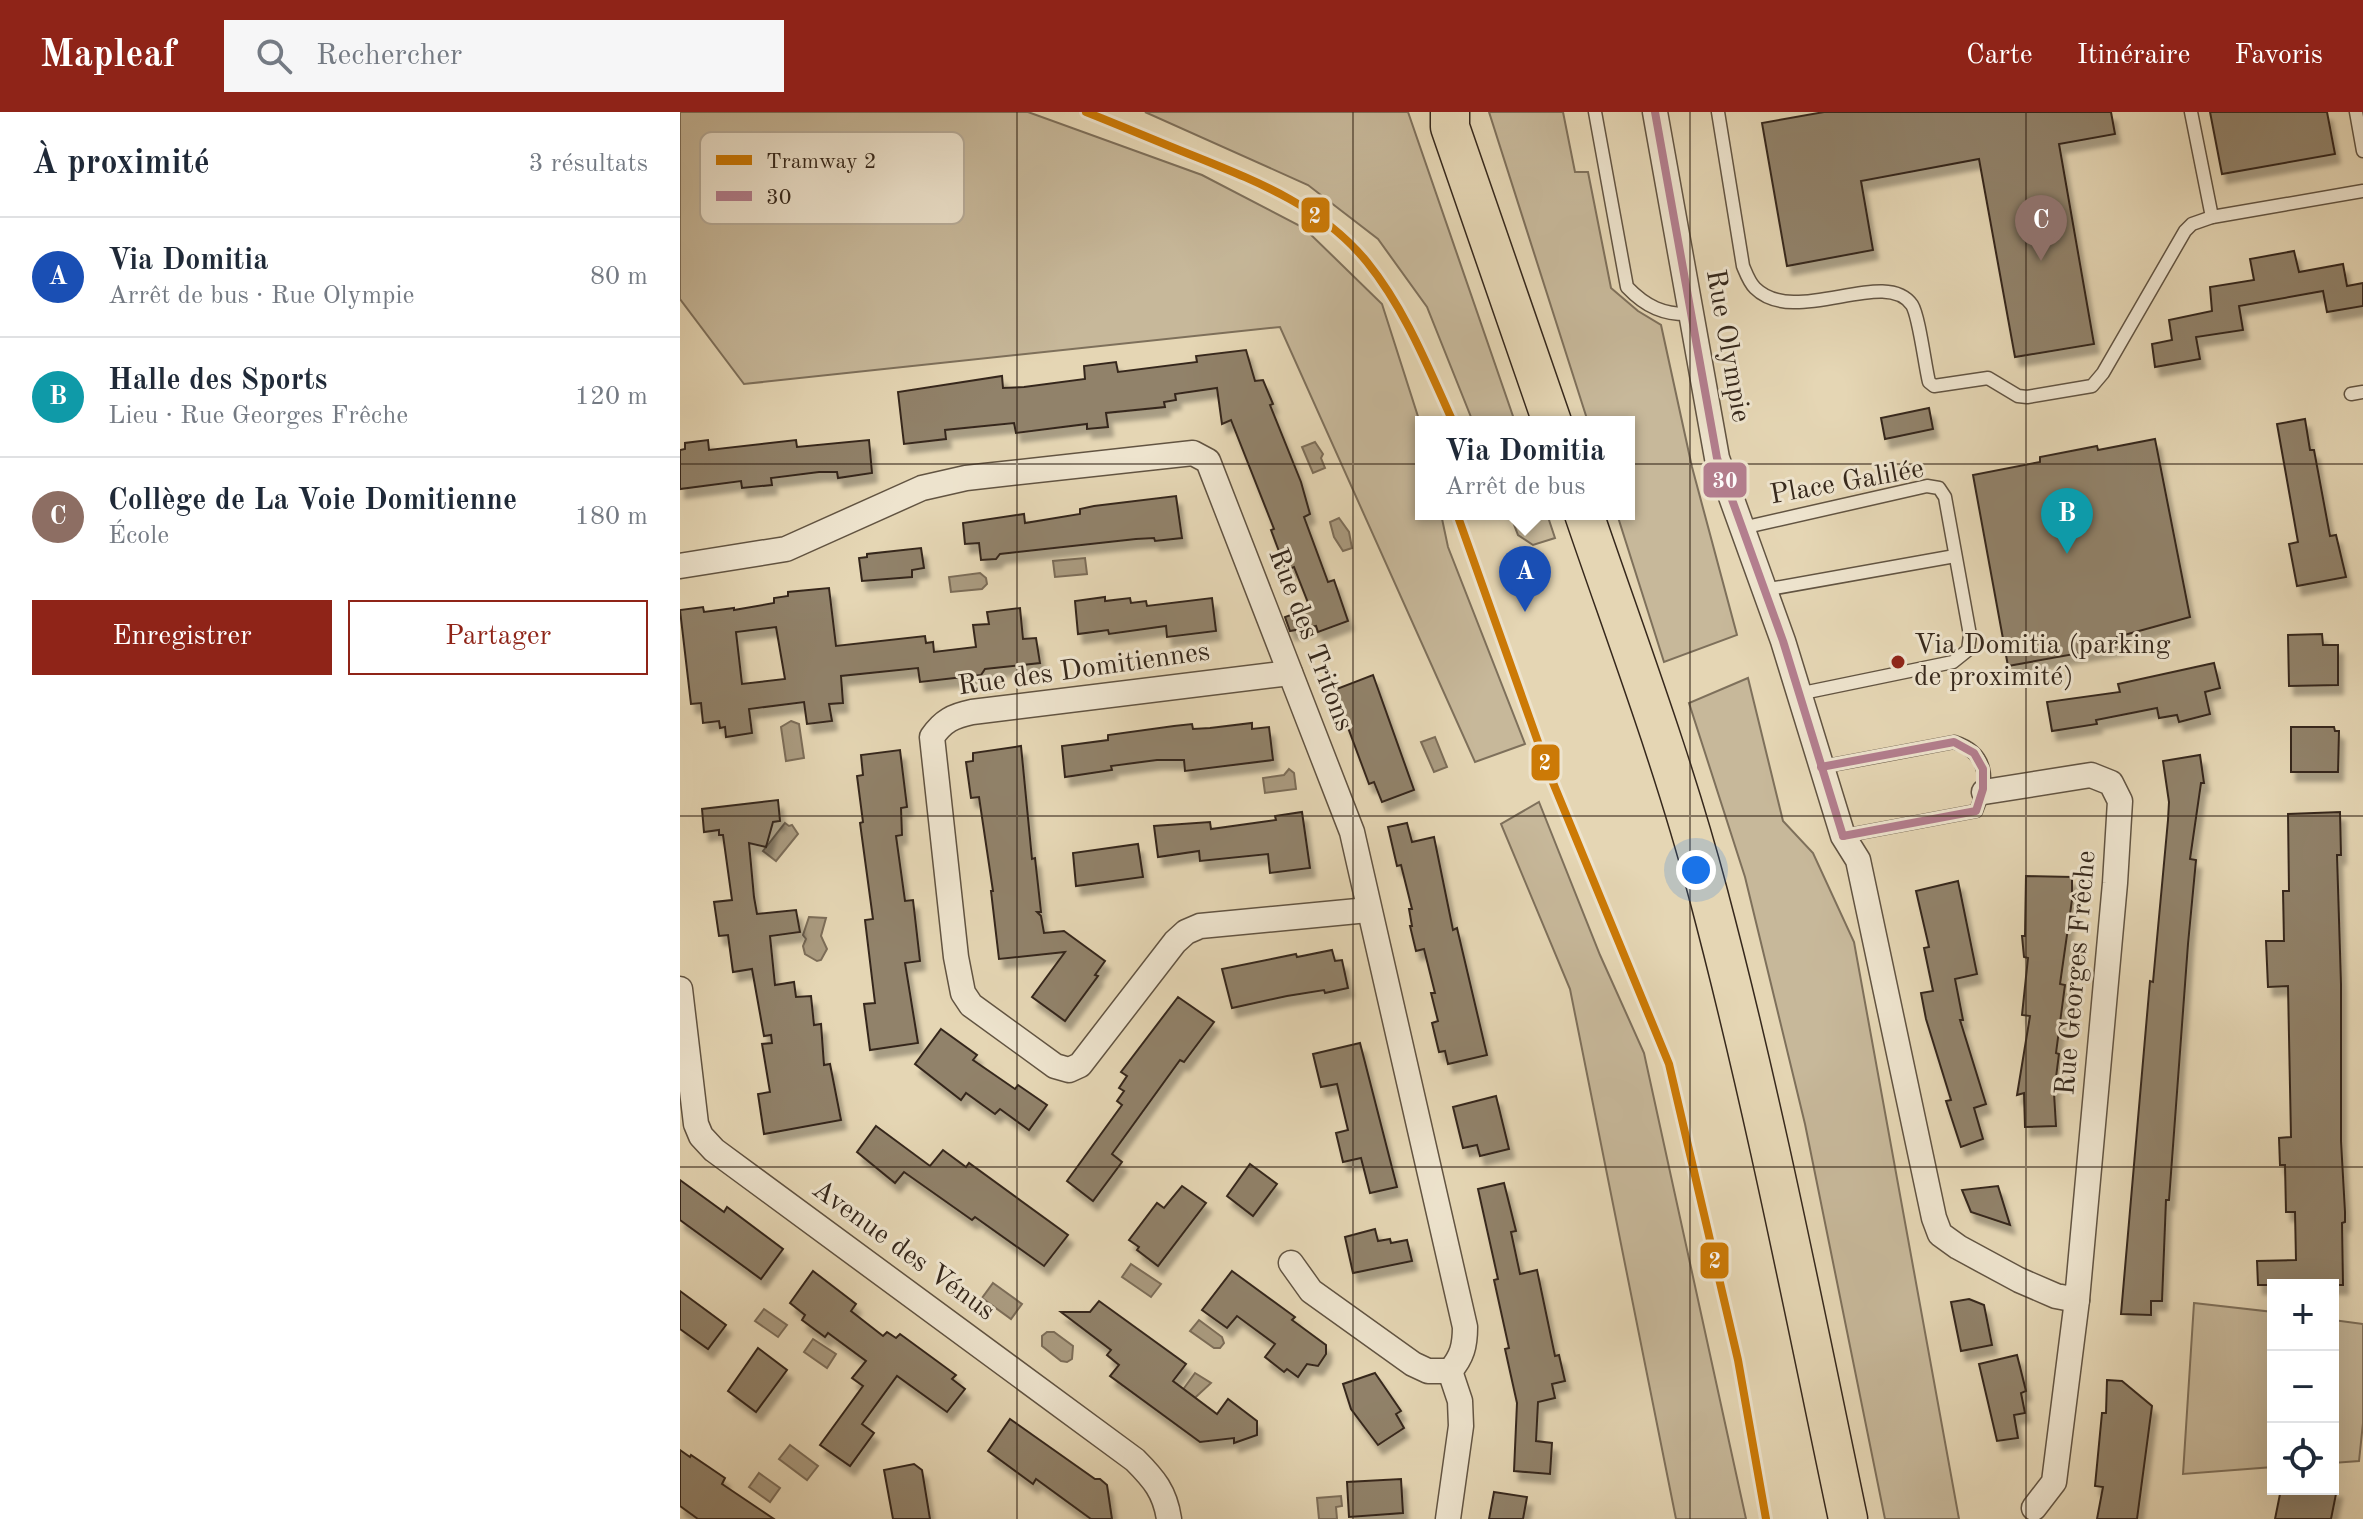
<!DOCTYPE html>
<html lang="fr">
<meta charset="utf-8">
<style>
:root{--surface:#fff;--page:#f6f6f7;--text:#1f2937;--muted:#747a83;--line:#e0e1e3;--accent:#8f2418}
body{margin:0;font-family:"Old Standard TT",serif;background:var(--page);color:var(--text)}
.controls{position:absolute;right:24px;bottom:24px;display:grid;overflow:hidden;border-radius:0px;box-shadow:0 8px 32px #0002}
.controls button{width:72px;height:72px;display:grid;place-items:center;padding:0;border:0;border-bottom:2px solid var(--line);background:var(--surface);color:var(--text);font:40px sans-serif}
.you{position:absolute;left:1016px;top:758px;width:28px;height:28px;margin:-20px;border:6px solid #fff;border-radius:50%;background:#1a73e8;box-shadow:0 0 0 12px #1a73e833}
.badge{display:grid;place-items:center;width:52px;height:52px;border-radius:50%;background:var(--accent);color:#fff;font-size:26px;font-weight:700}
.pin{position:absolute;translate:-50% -66px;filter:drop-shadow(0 2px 4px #0008)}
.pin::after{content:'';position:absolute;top:42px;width:28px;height:24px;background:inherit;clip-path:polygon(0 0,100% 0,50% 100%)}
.popup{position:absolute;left:735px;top:304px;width:220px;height:104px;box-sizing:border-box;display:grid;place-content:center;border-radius:0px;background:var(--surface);filter:drop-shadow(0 2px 6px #0005);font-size:26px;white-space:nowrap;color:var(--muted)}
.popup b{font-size:30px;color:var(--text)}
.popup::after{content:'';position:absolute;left:50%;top:100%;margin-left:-16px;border:16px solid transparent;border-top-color:var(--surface)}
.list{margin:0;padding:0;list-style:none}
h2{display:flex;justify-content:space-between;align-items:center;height:104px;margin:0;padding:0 32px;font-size:34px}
h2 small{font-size:26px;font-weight:400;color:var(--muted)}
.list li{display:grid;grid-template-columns:52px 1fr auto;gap:24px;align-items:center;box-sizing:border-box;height:120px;padding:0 32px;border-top:2px solid var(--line)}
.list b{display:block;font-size:30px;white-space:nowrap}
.list p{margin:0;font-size:26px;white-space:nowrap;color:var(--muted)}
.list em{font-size:26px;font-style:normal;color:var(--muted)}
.actions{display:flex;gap:16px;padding:24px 32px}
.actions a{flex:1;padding:18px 0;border:2px solid var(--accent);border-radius:0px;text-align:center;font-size:28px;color:var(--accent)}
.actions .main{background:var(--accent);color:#fff}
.icon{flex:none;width:44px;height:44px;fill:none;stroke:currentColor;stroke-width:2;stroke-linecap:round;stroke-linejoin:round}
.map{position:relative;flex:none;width:1683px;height:1407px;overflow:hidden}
header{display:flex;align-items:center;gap:48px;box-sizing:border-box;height:112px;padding:0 40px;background:var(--accent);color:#fff}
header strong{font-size:38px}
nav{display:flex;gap:44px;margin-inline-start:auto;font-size:28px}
.search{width:560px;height:72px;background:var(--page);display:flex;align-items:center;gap:20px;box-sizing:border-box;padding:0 28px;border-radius:0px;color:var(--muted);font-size:30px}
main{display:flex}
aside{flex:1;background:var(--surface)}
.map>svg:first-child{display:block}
.green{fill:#c7b89a;stroke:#7e705b;stroke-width:2}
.water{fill:#aa9b80;stroke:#7c6d58;stroke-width:2}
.building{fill:#91826b;stroke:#36281c;stroke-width:2;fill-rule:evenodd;filter:url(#shadow)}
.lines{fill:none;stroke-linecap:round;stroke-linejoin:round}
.lane-casing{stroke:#625442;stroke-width:15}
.street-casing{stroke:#625442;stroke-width:27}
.primary-casing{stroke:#36281c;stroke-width:41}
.lane{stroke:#eee4ce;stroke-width:12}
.street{stroke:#eee4ce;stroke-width:24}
.primary{stroke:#e5d6b4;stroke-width:38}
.bus-1-casing{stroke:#eee4ce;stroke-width:14}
.bus-1{stroke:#b37e8e;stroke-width:8}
.tram-1-casing{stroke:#eee4ce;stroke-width:14}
.tram-1{stroke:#cc7a06;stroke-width:8}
.grid{fill:none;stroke:#36281c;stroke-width:2;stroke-opacity:0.55}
.poi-dot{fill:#8f2418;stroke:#eee4ce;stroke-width:3}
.labels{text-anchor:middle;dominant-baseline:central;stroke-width:6;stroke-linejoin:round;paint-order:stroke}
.street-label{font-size:28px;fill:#36281c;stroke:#eee4ce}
.poi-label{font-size:28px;fill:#36281c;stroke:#eee4ce;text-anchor:start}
.key{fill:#eee4ce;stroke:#b7ac99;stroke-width:2}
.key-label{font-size:22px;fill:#36281c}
.line-badge{stroke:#eee4ce;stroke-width:3}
.badge-label{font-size:22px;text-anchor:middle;font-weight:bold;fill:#fff}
</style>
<header>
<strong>Mapleaf</strong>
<div class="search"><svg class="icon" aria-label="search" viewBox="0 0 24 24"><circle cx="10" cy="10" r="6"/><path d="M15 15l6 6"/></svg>Rechercher</div>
<nav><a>Carte</a><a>Itinéraire</a><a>Favoris</a></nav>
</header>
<main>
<aside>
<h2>À proximité<small>3 résultats</small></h2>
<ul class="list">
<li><span class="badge" style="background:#1a4fb4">A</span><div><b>Via Domitia</b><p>Arrêt de bus · Rue Olympie</p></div><em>80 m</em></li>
<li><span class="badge" style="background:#0f9aa8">B</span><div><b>Halle des Sports</b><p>Lieu · Rue Georges Frêche</p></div><em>120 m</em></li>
<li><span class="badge" style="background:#8d6e63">C</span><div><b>Collège de La Voie Domitienne</b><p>École</p></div><em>180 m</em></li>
</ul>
<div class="actions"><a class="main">Enregistrer</a><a>Partager</a></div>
</aside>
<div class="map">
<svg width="1683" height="1407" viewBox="0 0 1683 1407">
<defs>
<filter id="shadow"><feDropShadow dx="5" dy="9" stdDeviation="2" flood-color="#0004"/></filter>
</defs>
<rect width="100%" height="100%" fill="#e5d6b4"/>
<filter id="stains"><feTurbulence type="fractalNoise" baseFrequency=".0025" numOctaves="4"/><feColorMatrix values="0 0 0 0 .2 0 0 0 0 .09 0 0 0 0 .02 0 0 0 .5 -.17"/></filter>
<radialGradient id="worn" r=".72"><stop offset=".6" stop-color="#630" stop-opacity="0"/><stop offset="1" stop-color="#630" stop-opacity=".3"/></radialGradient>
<!-- green -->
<g class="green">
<polygon points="0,0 348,0 522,63 624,116 702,192 741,314 741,402 761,402 768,435 845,632 795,650 600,215 64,272 0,187"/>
<polygon points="465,0 728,0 835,310 793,310 747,195 698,127 628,73"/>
<polygon points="809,0 883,0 895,60 908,60 931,176 958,199 981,213 1012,355 1057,523 984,550 937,402 949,402 949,310 908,310"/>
<polygon points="830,402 867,402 875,426 853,433 838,423"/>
<polygon points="1068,566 1103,709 1133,741 1174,830 1279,1407 1205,1407 1125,1012 1065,765 1009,591"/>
<polygon points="859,690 920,843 964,941 1066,1407 996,1407 890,877 821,712"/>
<polygon points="1514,1191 1593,1200 1593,1355 1503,1362"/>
<polygon points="1653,1208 1683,1212 1683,1311 1679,1349 1653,1351"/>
</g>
<!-- water -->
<g class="water">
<polygon points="635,330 643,342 641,346 645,356 633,361 622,335"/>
<polygon points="659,406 669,420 672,436 663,439 654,425 650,410"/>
<polygon points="405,446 407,462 375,465 373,449"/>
<polygon points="300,461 306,466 307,472 302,477 271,480 269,465"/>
<polygon points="111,609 119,612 124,646 106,649 101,615"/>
<polygon points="755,625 767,655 754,660 741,630"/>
<polygon points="609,657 614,661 616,677 585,681 583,666 604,663"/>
<polygon points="105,711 109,714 112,713 118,722 96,749 83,739"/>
<polygon points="129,805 146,806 141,824 147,837 141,848 137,849 125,842 123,834 126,827 123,823"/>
<polygon points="451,1152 481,1172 471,1185 442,1165"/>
<polygon points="313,1171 342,1192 331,1207 302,1186"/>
<polygon points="84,1197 107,1213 98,1225 75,1209"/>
<polygon points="519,1208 542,1225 544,1231 540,1236 534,1236 510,1219"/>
<polygon points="367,1220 374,1220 393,1234 392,1247 387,1250 381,1249 362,1234 362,1224"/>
<polygon points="133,1227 156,1242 147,1256 124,1240"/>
<polygon points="515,1261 531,1271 505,1295 499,1283"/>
<polygon points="110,1333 138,1354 127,1368 99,1347"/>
<polygon points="79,1361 100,1376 90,1390 69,1375"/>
<polygon points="661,1384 662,1394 656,1395 657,1407 639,1407 637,1386"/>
</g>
<!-- building -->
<g class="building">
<polygon points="1144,0 1431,0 1435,22 1379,32 1414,232 1335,245 1299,47 1181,69 1193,138 1107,154 1082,11"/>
<polygon points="1530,0 1647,0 1655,42 1542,62"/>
<polygon points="1614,139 1619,160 1663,152 1667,174 1683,171 1683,194 1647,200 1643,179 1559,194 1563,218 1516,225 1520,247 1475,255 1472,232 1492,228 1489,208 1532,199 1530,175 1574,168 1570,147"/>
<polygon points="566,238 575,269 583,268 593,292 590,293 621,370 630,402 624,405 648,470 654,468 668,509 638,520 636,514 610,519 605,505 630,496 614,455 606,458 591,418 594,417 551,308 542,312 537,276 495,282 496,288 484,290 485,295 426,301 428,315 407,317 407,312 336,321 334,311 265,318 266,327 224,332 218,280 322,264 323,276 344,275 405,267 404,254 436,250 438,260 517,250 516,244"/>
<polygon points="1249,296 1253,317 1205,327 1201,306"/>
<polygon points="1625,307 1630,338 1634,338 1650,424 1656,423 1666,465 1617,474 1609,432 1618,430 1597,312"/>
<polygon points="1475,327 1510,505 1437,525 1439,534 1328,554 1293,363 1360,350 1360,345 1417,334 1418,338"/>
<polygon points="28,328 29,338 116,328 117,335 189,328 192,361 158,366 157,360 139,360 91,366 92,373 62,376 61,369 0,377 0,338 5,337 5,331"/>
<polygon points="496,384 502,426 475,429 474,426 456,427 320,442 316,447 301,448 299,431 285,432 283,411 344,402 345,411 400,402 400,397 414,394"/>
<polygon points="241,436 244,456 232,458 232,465 182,469 179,446 187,445 187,442"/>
<path d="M149 476 156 534 245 524 246 531 253 530 254 540 296 535 293 513 309 512 307 500 340 496 343 527 356 526 360 551 305 557 301 563 240 570 238 556 161 564 163 591 149 592 152 609 127 612 124 590 69 597 72 621 46 625 45 615 40 616 39 609 23 611 21 591 11 592 0 498 23 495 24 500 54 496V498L94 491V486L108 484V480ZM96 515 105 567 62 572 56 520Z"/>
<polygon points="425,485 425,489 450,486 451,491 466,489 467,494 532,486 536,519 487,525 486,514 429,522 428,518 398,522 395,489"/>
<polygon points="1642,522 1643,533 1658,533 1658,573 1609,574 1608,523"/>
<polygon points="1534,551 1540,576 1525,580 1530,602 1499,610 1497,603 1479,606 1477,596 1416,608 1417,612 1372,619 1367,590 1440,580 1438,572"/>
<polygon points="693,563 734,678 702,690 694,670 689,672 654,578"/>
<polygon points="572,611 572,617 589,615 593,648 505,659 504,648 477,648 431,654 432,658 385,665 382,634 428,628 428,623 494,614 512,612 513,617 530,616"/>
<polygon points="1611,615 1654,615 1655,619 1659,619 1658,660 1611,660"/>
<polygon points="341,634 352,747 355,746 361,800 357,800 361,804 364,821 384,819 425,849 415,863 418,864 385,909 352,885 385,840 319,847 311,779 313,779 299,685 291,686 286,650 293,649 293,641"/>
<polygon points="220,638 227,695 221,696 222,723 216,724 225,789 233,788 240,849 225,851 238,931 190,938 184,892 195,891 185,808 193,807 180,711 183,710 177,664 183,663 181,643"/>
<polygon points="1520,643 1524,671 1521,671 1510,747 1516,748 1508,832 1489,1088 1486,1088 1482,1189 1471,1189 1471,1203 1441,1202 1470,869 1473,870 1488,708 1489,690 1483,649"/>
<polygon points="98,688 100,709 93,710 86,735 69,731 74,785 77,802 116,798 120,820 90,824 95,873 114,870 116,885 131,884 134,913 141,912 144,953 150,952 161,1008 84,1022 78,982 90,980 82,932 92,931 91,923 84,924 72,857 53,860 48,823 39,824 34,790 52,788 43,723 39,723 39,718 24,720 22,697"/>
<polygon points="622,700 630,756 590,761 588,742 520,749 519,739 478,745 474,714 530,710 531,717 596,708 595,704"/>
<polygon points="1660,700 1661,743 1657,743 1661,872 1661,1029 1665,1100 1665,1110 1662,1111 1663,1173 1578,1173 1577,1149 1616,1148 1615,1100 1606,1100 1605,1053 1600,1053 1599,1026 1611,1025 1608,874 1588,875 1586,829 1604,829 1603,779 1609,779 1608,702"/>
<polygon points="727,711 732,730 754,725 773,818 777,816 807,943 768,952 765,939 759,940 752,911 758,909 751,881 755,881 744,837 736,839 730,814 732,814 729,797 732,797 721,753 717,754 708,715"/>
<polygon points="458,732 463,765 396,774 393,741"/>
<polygon points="1346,764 1392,765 1392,788 1380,872 1385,873 1376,941 1379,942 1374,981 1376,1014 1345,1015 1344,981 1337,983 1350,904 1342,903 1348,846 1344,845 1342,824 1345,824"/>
<polygon points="1278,769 1297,862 1275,867 1283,908 1280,908 1306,992 1294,996 1303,1027 1281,1035 1266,989 1271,988 1246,907 1241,881 1253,879 1244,836 1249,835 1236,779"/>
<polygon points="652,838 655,849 662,848 668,876 645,881 644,878 607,884 552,896 542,857 616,842 617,845"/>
<polygon points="498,885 534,910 504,950 500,948 432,1042 442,1050 413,1089 387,1069 442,993 437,989 444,979 439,976 447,964 441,960"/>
<polygon points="261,917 297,943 293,948 335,977 338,973 367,993 349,1018 320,997 315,1002 286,981 281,988 235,952"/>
<polygon points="680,931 717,1075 690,1081 681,1046 663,1050 656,1021 668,1018 657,972 641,975 633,942"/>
<polygon points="816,984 829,1037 800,1044 797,1033 783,1036 773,995"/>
<polygon points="196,1014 250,1054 263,1038 286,1055 289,1051 388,1123 364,1154 295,1105 292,1108 224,1060 215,1071 177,1040"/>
<polygon points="570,1052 597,1072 573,1104 547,1084"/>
<polygon points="0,1068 44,1100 47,1095 103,1137 81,1167 0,1108"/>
<polygon points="824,1071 836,1119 831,1120 840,1162 857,1158 875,1244 879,1243 885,1269 872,1272 875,1286 858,1290 856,1329 872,1331 870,1362 834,1359 837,1291 825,1237 829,1236 814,1168 818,1167 798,1077"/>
<polygon points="502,1074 526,1091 478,1154 457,1138 459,1135 449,1128 477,1091 484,1096"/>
<polygon points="1318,1074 1330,1113 1291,1100 1282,1078"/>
<polygon points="695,1117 698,1129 710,1127 711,1131 727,1128 732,1149 673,1161 665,1125"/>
<polygon points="133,1159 176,1192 171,1199 203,1224 207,1220 216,1226 220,1222 276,1263 272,1267 285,1277 267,1300 217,1264 182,1312 194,1321 170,1354 140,1333 183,1274 172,1266 186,1249 148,1221 145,1225 122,1208 125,1203 110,1191"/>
<polygon points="552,1159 615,1205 612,1208 646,1233 646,1242 638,1254 627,1252 618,1265 607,1257 604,1260 585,1245 595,1232 557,1204 547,1216 522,1198"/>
<polygon points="0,1179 46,1213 28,1237 0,1217"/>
<polygon points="1289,1187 1304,1193 1312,1233 1281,1239 1271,1190"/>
<polygon points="419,1189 506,1252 493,1269 537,1302 548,1287 577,1309 577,1323 554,1331 554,1326 520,1330 430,1264 439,1253 427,1243 431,1238 381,1200 410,1200"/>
<polygon points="78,1236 107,1258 76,1300 48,1279"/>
<polygon points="1337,1243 1346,1279 1341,1281 1345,1301 1334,1303 1338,1326 1317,1329 1299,1252"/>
<polygon points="695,1261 721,1299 716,1302 724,1316 698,1333 671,1297 663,1272"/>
<polygon points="1427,1268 1442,1269 1472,1294 1457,1407 1417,1407 1423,1375 1415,1374 1422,1301 1426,1301"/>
<polygon points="330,1307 415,1367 420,1367 427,1373 432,1407 411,1407 356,1367 353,1372 308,1339"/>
<polygon points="0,1338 10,1345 11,1343 45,1366 42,1372 94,1407 18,1407 0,1394"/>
<polygon points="234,1352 242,1358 250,1407 213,1407 204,1358"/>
<polygon points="721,1367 723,1401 669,1405 667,1370"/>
<polygon points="1601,1377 1657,1377 1651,1407 1595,1407"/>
<polygon points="814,1380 847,1385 843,1407 809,1407"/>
</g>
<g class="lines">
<defs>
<g id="lane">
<path d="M915 0 947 175C966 195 984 203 1011 202"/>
<path d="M1038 0 1063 154C1066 161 1069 170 1075 176 1115 216 1205 154 1232 193 1239 204 1245 254 1249 270L1254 274 1308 266 1338 284 1347 285 1412 274 1423 261 1505 119 1512 112 1532 105 1683 79"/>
<polyline points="1511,0 1532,105"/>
<polyline points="1676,0 1683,39"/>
<polyline points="1671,282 1683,280"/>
<polyline points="1062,416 1247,374 1259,376 1265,385 1290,523 1288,538 1273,550 1118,582"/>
<polyline points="1084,478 1275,444"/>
<path d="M1141 655 1274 630C1309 641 1309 669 1296 699L1163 724"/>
</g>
<g id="street">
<polyline points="975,0 1037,346 1103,529 1163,724 1178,748 1254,1106 1260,1122 1278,1135 1339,1168 1376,1184 1397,1188 1435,771 1440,689 1431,671 1411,663 1304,680"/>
<path d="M0 454 106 437 242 376 286 366 513 341 528 349 672 720 785 1215C785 1234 782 1245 770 1259"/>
<path d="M610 561 292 600C273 604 263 609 252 625L276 845 283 881 291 893 375 954 389 958 400 953 495 830 506 820 520 814 688 798"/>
<path d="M0 877 16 1012 21 1024 34 1038 455 1348C474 1367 485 1380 489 1407"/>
<polyline points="611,1151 631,1179 733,1252 748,1259 770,1259"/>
<polyline points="1354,1396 1374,1370 1397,1188"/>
<polyline points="768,1407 781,1314 780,1289 770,1259"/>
</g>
<g id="primary">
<polyline points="770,0 770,15 872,310"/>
<path d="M904 402C947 528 994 652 1028 781 1083 988 1124 1198 1168 1407"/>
</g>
</defs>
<!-- lane casing -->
<use href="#lane" class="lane-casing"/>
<!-- street casing -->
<use href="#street" class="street-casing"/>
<!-- primary casing -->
<use href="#primary" class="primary-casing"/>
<!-- lane -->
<use href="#lane" class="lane"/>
<!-- street -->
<use href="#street" class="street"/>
<!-- primary -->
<use href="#primary" class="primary"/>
<defs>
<g id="bus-1">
<polyline points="975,0 1037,346 1103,529 1163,724"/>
<polyline points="1141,655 1274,630 1294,641 1303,657 1303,677 1296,699 1163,724"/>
</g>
</defs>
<!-- bus-1 casing -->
<use href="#bus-1" class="bus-1-casing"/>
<!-- bus-1 -->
<use href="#bus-1" class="bus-1"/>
<defs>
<g id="tram-1">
<path d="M406 0C444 15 481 31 519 46 581 71 643 96 687 150 725 197 748 255 773 310"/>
<polyline points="777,402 869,661 989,952 1058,1248 1086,1407"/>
</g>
</defs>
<!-- tram-1 casing -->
<use href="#tram-1" class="tram-1-casing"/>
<!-- tram-1 -->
<use href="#tram-1" class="tram-1"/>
</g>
<!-- grid -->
<path class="grid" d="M337 0V1407M673 0V1407M1010 0V1407M1346 0V1407M0 352H1683M0 704H1683M0 1055H1683"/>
<!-- markers -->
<circle class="poi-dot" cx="1218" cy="550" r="8"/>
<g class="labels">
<!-- street labels -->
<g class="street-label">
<text transform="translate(1047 234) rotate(80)">Rue Olympie</text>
<text transform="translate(1167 371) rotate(-10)">Place Galilée</text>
<text transform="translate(630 528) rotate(69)">Rue des Tritons</text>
<text transform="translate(404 558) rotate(-8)">Rue des Domitiennes</text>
<text transform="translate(1397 861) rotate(-85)">Rue Georges Frêche</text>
<text transform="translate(223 1139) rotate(36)">Avenue des Vénus</text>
</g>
<!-- poi labels -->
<g class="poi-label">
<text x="1234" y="534">Via Domitia (parking<tspan x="1234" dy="32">de proximité)</tspan></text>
</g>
</g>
<!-- legend -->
<rect x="20" y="20" width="264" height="92" rx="12" class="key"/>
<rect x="36" y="43" width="36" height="10" fill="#cc7a06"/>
<rect x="36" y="79" width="36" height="10" fill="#b37e8e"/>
<g class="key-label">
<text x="86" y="56">Tramway 2</text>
<text x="86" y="92">30</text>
</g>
<g class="line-badge">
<rect x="620" y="84" width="31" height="38" rx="8" fill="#cc7a06"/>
<rect x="1022" y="349" width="46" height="38" rx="8" fill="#b37e8e"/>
<rect x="850" y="631" width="31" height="39" rx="8" fill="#cc7a06"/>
<rect x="1019" y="1129" width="31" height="39" rx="8" fill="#cc7a06"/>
</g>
<g class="badge-label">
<text x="635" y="111">2</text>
<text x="1045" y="376">30</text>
<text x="865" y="658">2</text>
<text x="1035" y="1156">2</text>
</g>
<rect width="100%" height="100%" filter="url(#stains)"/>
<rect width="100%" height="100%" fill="url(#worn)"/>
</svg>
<div class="controls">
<button>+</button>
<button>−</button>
<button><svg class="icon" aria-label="locate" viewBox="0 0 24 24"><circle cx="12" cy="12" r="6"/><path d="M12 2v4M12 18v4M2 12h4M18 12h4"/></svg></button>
</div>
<div class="you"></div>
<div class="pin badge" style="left:845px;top:500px;background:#1a4fb4">A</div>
<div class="popup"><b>Via Domitia</b>Arrêt de bus</div>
<div class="pin badge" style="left:1387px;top:442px;background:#0f9aa8">B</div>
<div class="pin badge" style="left:1361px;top:149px;background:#8d6e63">C</div>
</div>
</main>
